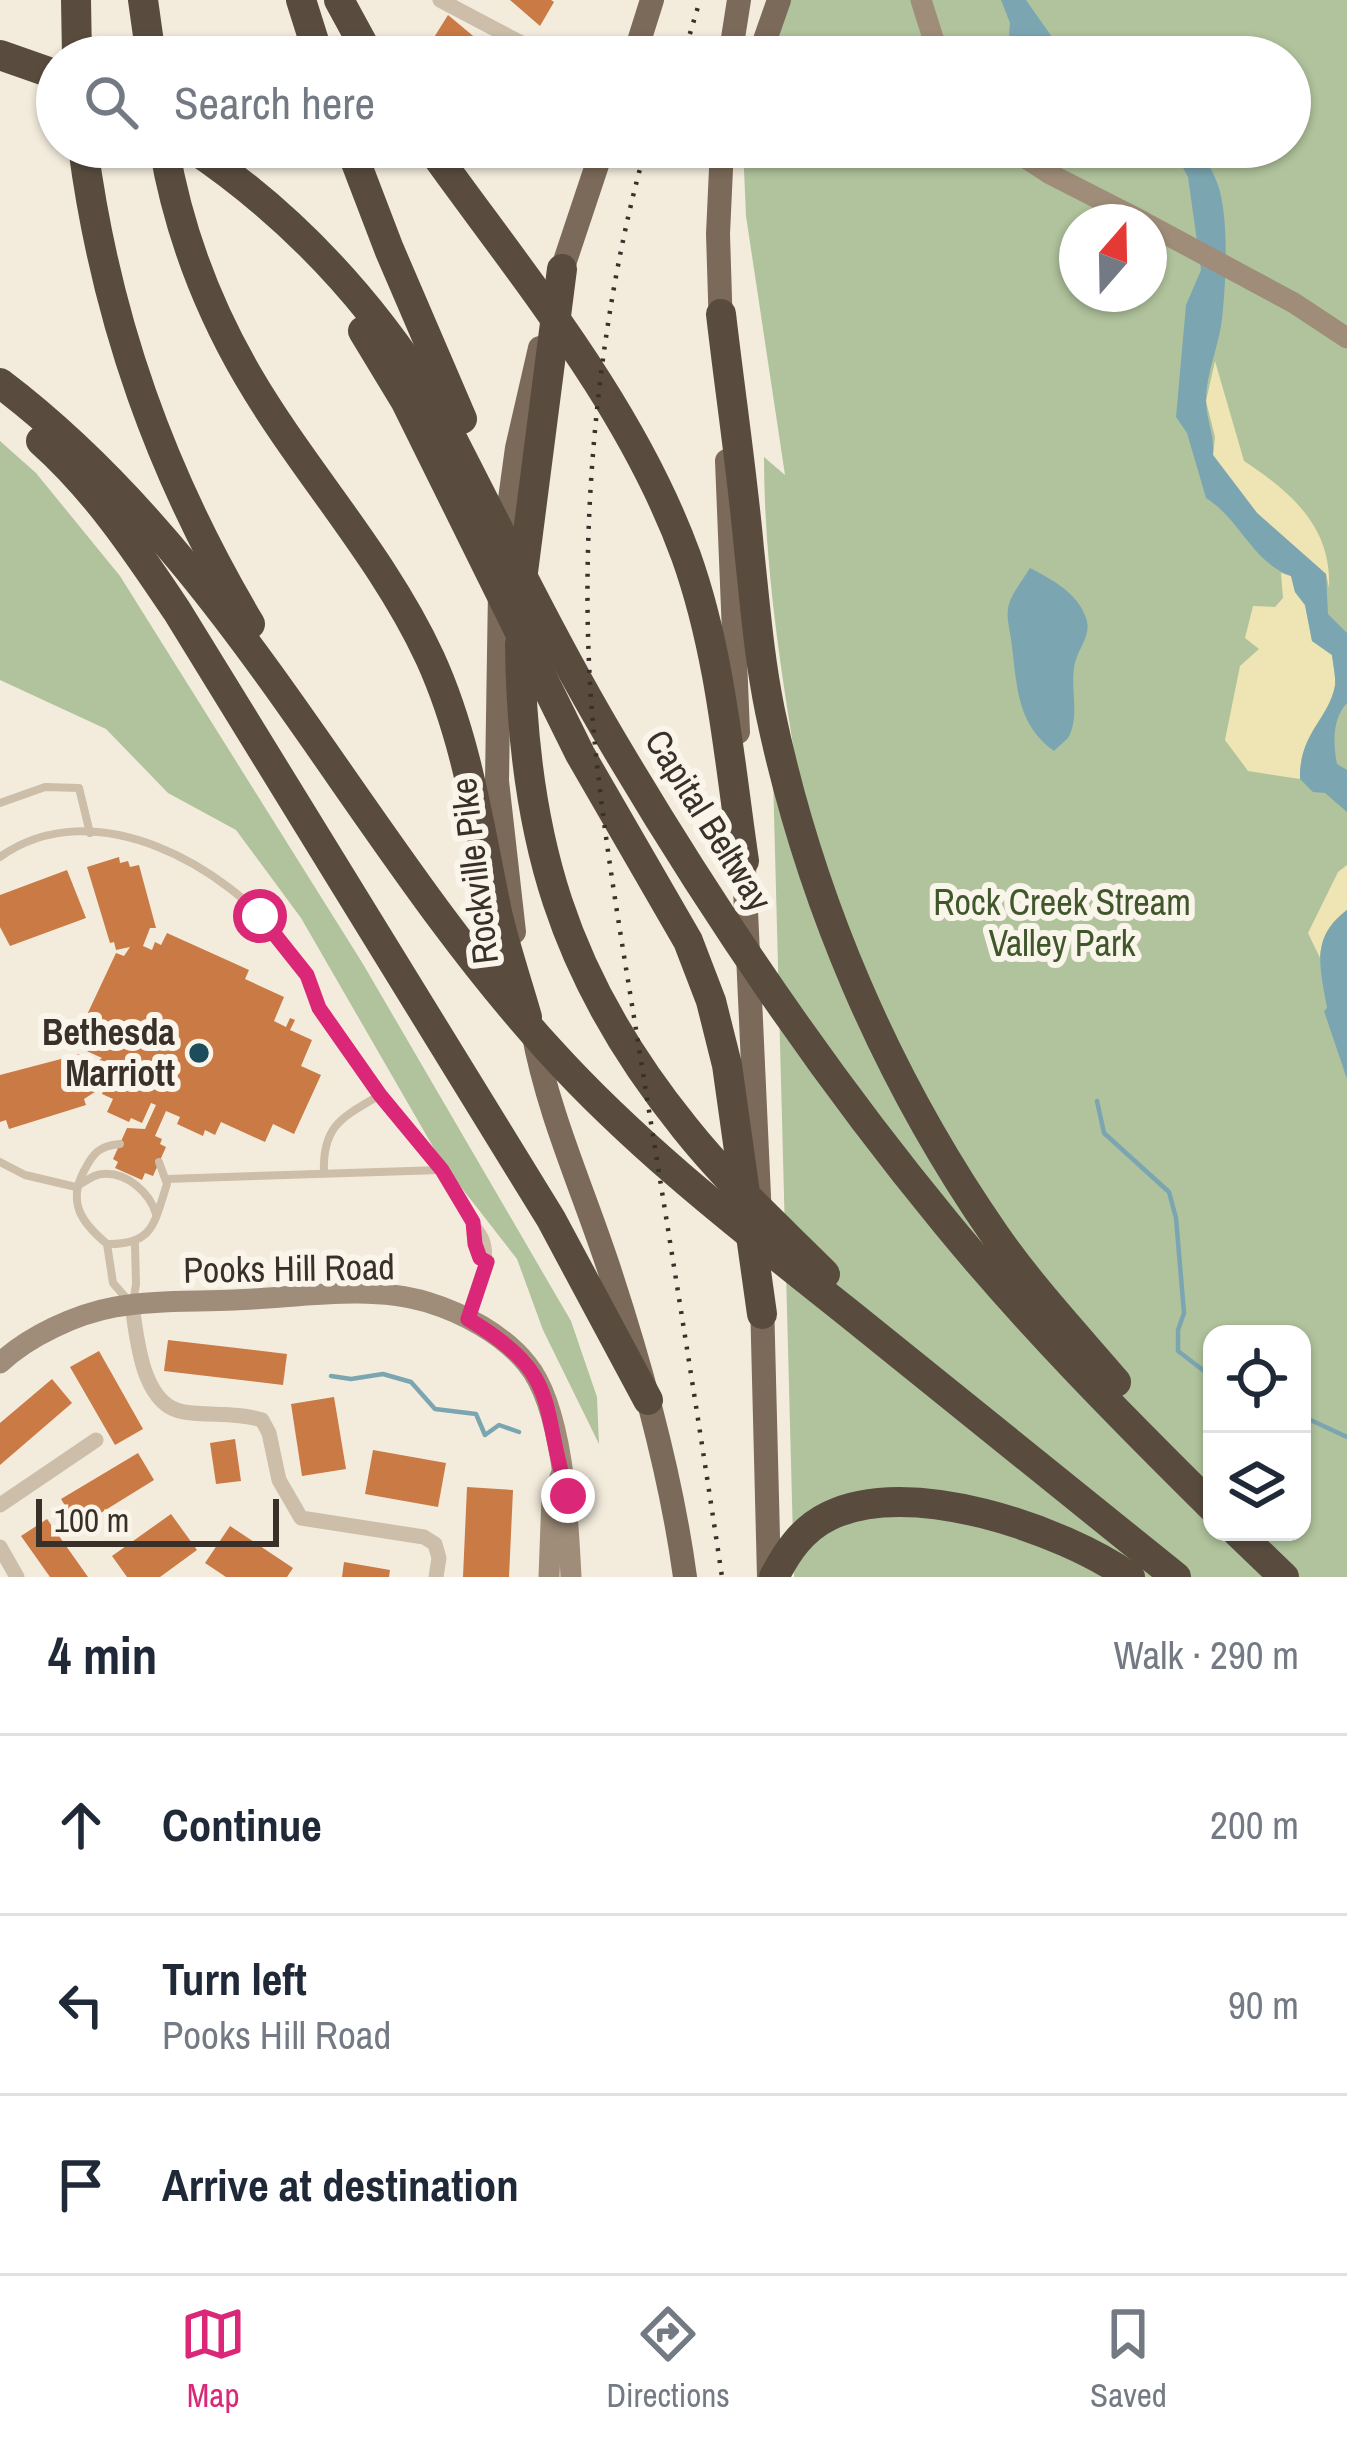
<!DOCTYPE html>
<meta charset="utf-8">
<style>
:root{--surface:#fff;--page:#f2f2f3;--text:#1f2937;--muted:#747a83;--line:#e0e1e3;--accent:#db2777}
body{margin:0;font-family:"Archivo Narrow",sans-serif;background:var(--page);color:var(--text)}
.controls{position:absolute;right:36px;bottom:36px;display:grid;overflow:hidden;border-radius:24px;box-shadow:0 3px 9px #0004}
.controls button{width:108px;height:108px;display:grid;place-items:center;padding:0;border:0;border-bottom:3px solid var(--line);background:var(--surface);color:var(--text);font:60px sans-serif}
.compass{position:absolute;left:1059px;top:204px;width:108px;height:108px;border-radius:50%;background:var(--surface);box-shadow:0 3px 9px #0004;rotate:20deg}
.scale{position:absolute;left:36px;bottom:30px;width:243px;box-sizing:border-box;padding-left:12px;border:6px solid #383029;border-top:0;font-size:33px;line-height:42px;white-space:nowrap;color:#383029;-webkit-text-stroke:9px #faf5ea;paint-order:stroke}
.stop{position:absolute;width:36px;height:36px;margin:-27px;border:9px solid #db2777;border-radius:50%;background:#fff}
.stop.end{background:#db2777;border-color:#fff;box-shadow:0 3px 12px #0008}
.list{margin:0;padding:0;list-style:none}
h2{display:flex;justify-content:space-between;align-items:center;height:156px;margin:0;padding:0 48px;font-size:51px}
h2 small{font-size:39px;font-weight:400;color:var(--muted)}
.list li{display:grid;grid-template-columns:78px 1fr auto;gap:36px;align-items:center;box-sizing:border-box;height:180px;padding:0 48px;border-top:3px solid var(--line)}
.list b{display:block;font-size:45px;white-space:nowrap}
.list p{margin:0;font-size:39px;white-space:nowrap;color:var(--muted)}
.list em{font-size:39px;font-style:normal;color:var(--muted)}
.icon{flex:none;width:66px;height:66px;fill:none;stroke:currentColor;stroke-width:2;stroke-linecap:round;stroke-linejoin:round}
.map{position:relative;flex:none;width:1347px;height:1577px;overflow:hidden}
.search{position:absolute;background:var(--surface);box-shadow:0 3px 9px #0004;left:36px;right:36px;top:36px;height:132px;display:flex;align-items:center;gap:30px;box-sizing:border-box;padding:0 42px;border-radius:66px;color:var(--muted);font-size:45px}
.sheet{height:696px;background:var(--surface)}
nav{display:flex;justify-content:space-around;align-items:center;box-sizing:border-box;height:168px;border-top:3px solid var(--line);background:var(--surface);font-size:33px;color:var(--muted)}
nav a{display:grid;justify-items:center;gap:6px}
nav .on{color:var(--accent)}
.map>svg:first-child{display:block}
.green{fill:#b0c39c;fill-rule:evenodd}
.sand{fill:#efe4b3}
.water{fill:#7ba6b1}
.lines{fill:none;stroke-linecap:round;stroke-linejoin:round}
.stream{stroke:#7ba6b1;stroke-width:4.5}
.building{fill:#c97a45}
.lane{stroke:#ccbea8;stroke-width:8}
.street{stroke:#ccbea8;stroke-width:15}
.secondary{stroke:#9f8d79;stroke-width:21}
.primary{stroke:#7b6a59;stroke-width:24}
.highway{stroke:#594c3f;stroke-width:30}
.rail{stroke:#383029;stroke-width:4.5;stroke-dasharray:3 9;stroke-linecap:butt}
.route{stroke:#db2777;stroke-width:15}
.poi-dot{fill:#1d4d5b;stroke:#faf5ea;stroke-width:4.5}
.labels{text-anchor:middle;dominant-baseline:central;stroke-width:12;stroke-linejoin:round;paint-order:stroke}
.street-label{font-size:36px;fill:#383029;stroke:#faf5ea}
.park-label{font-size:36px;fill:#40572c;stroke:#faf5ea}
.poi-label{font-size:36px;font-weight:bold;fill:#383029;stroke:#faf5ea;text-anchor:end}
</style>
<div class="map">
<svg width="1347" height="1577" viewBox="0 0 1347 1577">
<rect width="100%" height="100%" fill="#f3ecdd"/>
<!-- green -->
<g class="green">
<path d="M768 0H1347V1577H794L773 776 797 769C780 666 764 562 764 457L785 475 746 216 743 147H1290V57H753ZM1077 222H1149V294H1077ZM1212 1334H1302V1532H1212Z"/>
<polygon points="0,441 36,473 120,576 363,964 571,1321 597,1397 599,1444 543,1330 517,1259 443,1164 301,918 236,830 168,793 106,729 0,680"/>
</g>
<!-- sand -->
<g class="sand">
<path d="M1215 361 1244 461C1291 492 1332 527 1329 588L1326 574 1257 513 1213 455 1215 437 1206 401Z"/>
<path d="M1281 573 1291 576 1295 592 1305 605 1312 641 1332 655C1333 664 1336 677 1335 685 1329 719 1299 733 1300 779L1248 771 1225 740 1240 666 1259 649 1245 638 1253 606 1275 607 1283 598Z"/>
<path d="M1347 865V910C1329 924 1322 935 1320 958L1308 933 1338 872Z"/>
</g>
<!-- water -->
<g class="water">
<polygon points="1001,0 1026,0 1066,57 1024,57 1009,35 1010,23"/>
<path d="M1172 147H1199C1204 158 1212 169 1216 180 1230 212 1226 283 1222 319 1219 346 1206 373 1206 400 1206 419 1215 436 1213 455L1257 513 1326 574 1328 614 1347 633V703C1332 719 1333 744 1337 764L1347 770V812L1325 793 1313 792 1300 779C1299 733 1329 719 1335 686 1336 677 1333 664 1332 655L1312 641 1305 605 1295 592 1291 576C1252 562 1240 519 1206 498L1187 433 1176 417 1186 305 1201 270 1188 177Z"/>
<path d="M1030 568C1051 579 1078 593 1086 618 1092 635 1079 647 1075 663 1069 688 1081 715 1068 738 1067 739 1055 750 1054 751 1015 723 1017 682 1011 639 1009 625 1005 614 1010 601 1015 589 1024 578 1030 568Z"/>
<path d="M1347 910V1079L1324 1011 1327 1008C1320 967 1310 938 1347 910Z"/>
</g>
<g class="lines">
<!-- stream -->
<g class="stream">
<polyline points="1097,1101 1104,1133 1169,1192 1176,1218 1184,1313 1178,1330 1178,1351 1212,1377"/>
<polyline points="331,1376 351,1379 383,1374 411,1382 435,1409 476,1414 485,1435 499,1425 519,1432"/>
<polyline points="1302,1416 1347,1437"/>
</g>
</g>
<!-- building -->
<g class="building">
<polygon points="510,0 551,0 554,2 540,26"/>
<polygon points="448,15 490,50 492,47 514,57 454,57 433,39"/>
<polygon points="119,857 120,863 128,861 130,867 139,865 156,928 150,928 143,946 152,950 155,942 161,945 167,933 249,970 245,979 284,997 274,1021 286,1027 290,1018 295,1020 290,1030 312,1040 301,1066 321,1075 294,1134 273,1124 265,1142 221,1122 215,1135 205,1130 203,1136 177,1124 180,1117 166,1111 155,1136 162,1139 160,1144 166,1147 153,1176 145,1173 142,1180 115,1168 118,1162 113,1159 127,1128 145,1129 156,1105 151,1103 142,1123 131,1118 129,1122 107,1112 113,1099 102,1094 105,1087 95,1083 98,1090 84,1099 86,1105 9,1129 6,1120 0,1122 0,1075 80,1054 86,1071 102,1058 80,1048 84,1040 77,1036 116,953 124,956 130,947 116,950 114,942 110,943 87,867"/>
<polygon points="67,870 86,918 10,946 0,927 0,895"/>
<polygon points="168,1340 287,1354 283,1385 164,1371"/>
<polygon points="99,1351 143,1429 115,1445 70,1367"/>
<polygon points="52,1379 72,1403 0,1465 0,1423"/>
<polygon points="334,1397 346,1469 302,1476 291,1404"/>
<polygon points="235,1439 241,1481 216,1484 210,1443"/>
<polygon points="373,1450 446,1463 438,1507 365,1494"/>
<polygon points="138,1453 154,1480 78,1527 61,1499"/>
<polygon points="467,1487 513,1490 509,1577 463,1577"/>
<polygon points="171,1514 197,1550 160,1577 127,1577 112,1556"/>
<polygon points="47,1519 88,1577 50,1577 21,1536"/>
<polygon points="230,1526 293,1568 287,1577 226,1577 205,1563"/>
<polygon points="344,1562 390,1570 389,1577 342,1577"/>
</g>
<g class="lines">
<!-- lane -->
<g class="lane">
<polyline points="0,803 45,787 79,788 90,833"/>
<path d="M0 857C94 790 227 866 287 945 303 966 308 988 320 1009 336 1038 358 1065 377 1092 409 1134 442 1170 470 1216 474 1223 482 1230 485 1238 495 1263 479 1293 469 1316"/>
<path d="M120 1144C99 1146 93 1153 84 1171 67 1203 82 1223 107 1244 154 1245 154 1223 167 1184L159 1162"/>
<path d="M0 1162 25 1175 76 1187C84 1182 94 1174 103 1174 127 1172 150 1193 156 1214"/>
<path d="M324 1173C322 1125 343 1117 380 1095"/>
<polyline points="166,1179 441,1170"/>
<path d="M473 1224C471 1237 475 1255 486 1262"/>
<polyline points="107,1244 113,1283 127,1299"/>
<polyline points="133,1303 136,1284 135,1245"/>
</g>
<!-- street -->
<g class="street">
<polyline points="440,0 548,57"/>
<path d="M132 1305C137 1339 142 1406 184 1412 210 1416 236 1412 262 1420L269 1433 279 1480 301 1518 424 1537 435 1544 439 1558 436 1577"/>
<polyline points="0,1505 96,1440"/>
<polyline points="0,1547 17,1577"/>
</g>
<!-- secondary -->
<g class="secondary">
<polyline points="921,0 939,57"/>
<polyline points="1009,147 1050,174 1144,222"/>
<polyline points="1149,225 1294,303 1347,338"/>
<path d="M0 1363C29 1336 76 1314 115 1307 153 1300 195 1302 234 1300 295 1298 368 1284 427 1302 463 1313 503 1334 527 1364 564 1409 568 1519 571 1577"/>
<polyline points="549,1577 552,1497 561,1475"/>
</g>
<!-- primary -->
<g class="primary">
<polyline points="634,57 652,0"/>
<polyline points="730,57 739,0"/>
<polyline points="759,57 779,0"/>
<polyline points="557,285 603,147"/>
<polyline points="721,330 718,234 722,147"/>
<polyline points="727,461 738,732"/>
<polyline points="504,543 517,448 540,348"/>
<polyline points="500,590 497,781 514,932"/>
<polyline points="743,845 760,1218"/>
<path d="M533 1031C548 1115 585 1194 611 1275 643 1373 671 1474 685 1577"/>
<polyline points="762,1300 769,1577"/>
</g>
<!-- highway -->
<g class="highway">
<polyline points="76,0 77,57"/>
<polyline points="143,0 151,57"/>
<polyline points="301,0 319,57"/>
<polyline points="339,0 370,57"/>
<polyline points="0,55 57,75"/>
<path d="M83 147C106 321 161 474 250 624"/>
<path d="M164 147C178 229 206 304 248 376 304 472 383 556 430 658 467 739 479 826 497 912 505 947 517 982 527 1017"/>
<path d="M191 147C288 212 367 296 429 394 492 514 550 638 620 754 717 917 825 1076 946 1223 1028 1323 1120 1416 1212 1507"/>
<polyline points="350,147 389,249 462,419"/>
<path d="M430 147C523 277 631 405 686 556 721 654 729 759 744 861"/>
<path d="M721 314C730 392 742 471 749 549 755 604 759 657 770 711 809 898 886 1078 995 1235 1031 1287 1075 1334 1116 1382"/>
<polyline points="363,331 406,402 580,754 688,941 711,1001 727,1065 762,1314"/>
<path d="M0 383C234 560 356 839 551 1052 641 1151 747 1232 851 1315 959 1402 1067 1490 1176 1577"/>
<path d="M41 441C96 490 136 550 177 611L551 1219 648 1400"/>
<polyline points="523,572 562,269"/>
<path d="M520 644C522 836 563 977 685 1128 727 1181 778 1227 825 1274"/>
<polyline points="1237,1532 1284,1577"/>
<path d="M774 1577C787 1552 802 1529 829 1516 909 1476 1061 1529 1130 1577"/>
</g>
<!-- rail -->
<g class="rail">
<polyline points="683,57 700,0"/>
<path d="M646 147C596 322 577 542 593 724 604 847 627 970 646 1092 672 1254 698 1415 722 1577"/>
</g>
</g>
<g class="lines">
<!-- route -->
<path class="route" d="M260 916 307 975 319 1008 380 1095 442 1170 473 1222 475 1244 480 1258 487 1262 468 1319C564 1376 539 1405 568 1496"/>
</g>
<!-- markers -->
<circle class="poi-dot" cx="199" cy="1053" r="12"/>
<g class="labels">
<!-- street labels -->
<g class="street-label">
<text transform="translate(709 820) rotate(58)">Capital Beltway</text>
<text transform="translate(474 871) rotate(-97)">Rockville Pike</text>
<text transform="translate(289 1268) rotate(-1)">Pooks Hill Road</text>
</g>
<!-- park labels -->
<g class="park-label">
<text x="1062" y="902">Rock Creek Stream<tspan x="1062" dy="41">Valley Park</tspan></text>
</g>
<!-- poi labels -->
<g class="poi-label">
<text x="175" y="1032">Bethesda<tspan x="175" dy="41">Marriott</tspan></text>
</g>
</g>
</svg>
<div class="controls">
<button><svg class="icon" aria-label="locate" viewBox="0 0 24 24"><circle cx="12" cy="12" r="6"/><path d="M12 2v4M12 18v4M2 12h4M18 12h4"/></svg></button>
<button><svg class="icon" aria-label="layers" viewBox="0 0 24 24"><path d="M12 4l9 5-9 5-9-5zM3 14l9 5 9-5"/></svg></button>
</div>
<svg class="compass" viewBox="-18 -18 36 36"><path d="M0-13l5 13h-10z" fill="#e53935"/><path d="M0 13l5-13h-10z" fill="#747a83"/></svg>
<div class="scale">100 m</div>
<div class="stop" style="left:260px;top:916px"></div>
<div class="stop end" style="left:568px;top:1496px"></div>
<div class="search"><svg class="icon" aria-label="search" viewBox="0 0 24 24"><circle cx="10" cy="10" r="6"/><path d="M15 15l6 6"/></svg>Search here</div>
</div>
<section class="sheet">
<h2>4 min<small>Walk · 290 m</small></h2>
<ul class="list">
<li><svg class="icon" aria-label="ahead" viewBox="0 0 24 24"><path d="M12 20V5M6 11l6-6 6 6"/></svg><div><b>Continue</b></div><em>200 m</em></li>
<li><svg class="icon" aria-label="left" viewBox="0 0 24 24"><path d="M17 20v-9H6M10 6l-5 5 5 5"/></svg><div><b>Turn left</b><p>Pooks Hill Road</p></div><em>90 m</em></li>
<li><svg class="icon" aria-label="arrive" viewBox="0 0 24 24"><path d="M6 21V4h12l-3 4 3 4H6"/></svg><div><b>Arrive at destination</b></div></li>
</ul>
</section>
<nav>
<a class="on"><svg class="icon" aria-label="map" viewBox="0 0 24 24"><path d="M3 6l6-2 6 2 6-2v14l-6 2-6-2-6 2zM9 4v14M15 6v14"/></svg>Map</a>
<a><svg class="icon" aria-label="directions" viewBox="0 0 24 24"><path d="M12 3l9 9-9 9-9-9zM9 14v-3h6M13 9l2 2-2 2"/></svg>Directions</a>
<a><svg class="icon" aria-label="saved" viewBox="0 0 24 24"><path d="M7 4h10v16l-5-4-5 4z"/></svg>Saved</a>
</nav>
